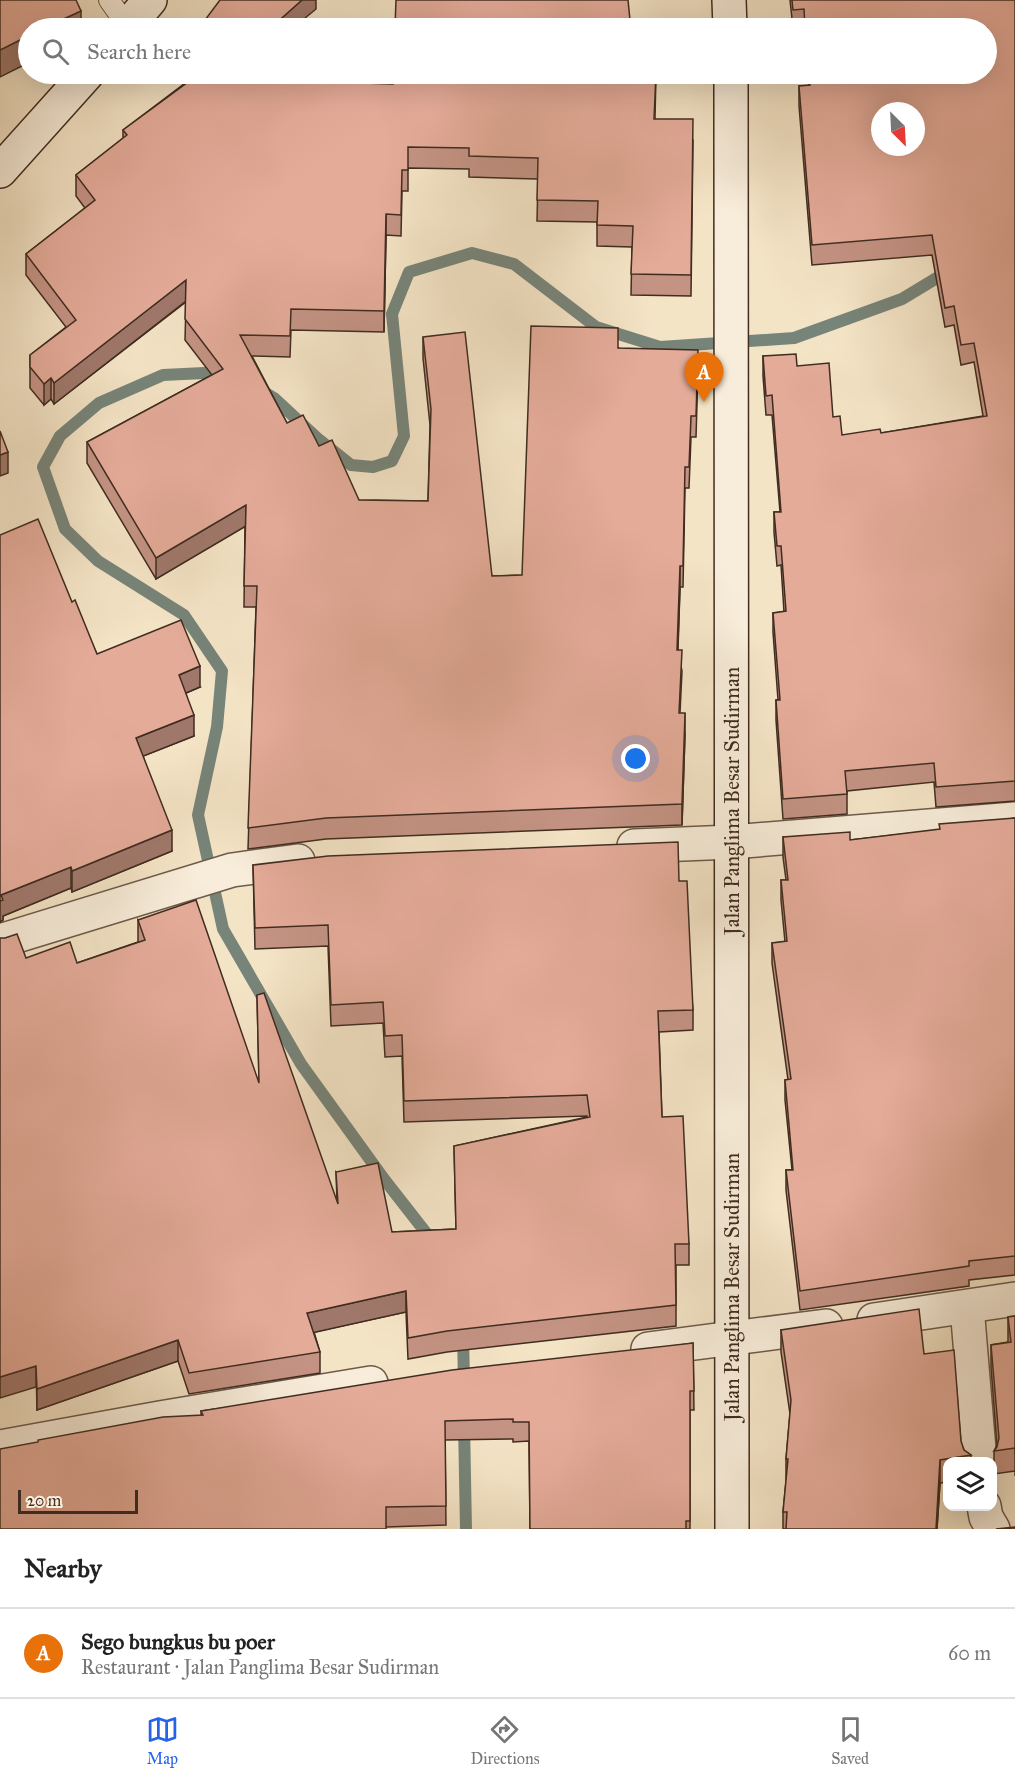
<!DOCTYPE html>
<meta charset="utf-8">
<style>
:root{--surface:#fff;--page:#f6f6f6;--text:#222;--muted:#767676;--line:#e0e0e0;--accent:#2563eb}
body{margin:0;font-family:"IM FELL Great Primer",serif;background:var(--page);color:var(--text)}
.controls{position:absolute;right:18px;bottom:18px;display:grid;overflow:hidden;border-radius:12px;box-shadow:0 6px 24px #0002}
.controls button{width:54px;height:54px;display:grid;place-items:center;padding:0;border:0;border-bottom:2px solid var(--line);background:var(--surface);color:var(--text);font:30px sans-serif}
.compass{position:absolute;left:871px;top:102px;width:54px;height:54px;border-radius:50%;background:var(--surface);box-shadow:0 6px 24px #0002;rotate:156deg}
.scale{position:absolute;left:18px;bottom:15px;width:120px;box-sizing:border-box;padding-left:6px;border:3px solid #402c20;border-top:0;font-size:16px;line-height:21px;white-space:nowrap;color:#402c20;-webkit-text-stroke:4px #f8edda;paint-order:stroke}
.you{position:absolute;left:636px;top:759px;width:21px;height:21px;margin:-15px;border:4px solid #fff;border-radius:50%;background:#1a73e8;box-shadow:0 0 0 9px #1a73e833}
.badge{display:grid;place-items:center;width:39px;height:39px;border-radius:50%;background:var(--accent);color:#fff;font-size:20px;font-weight:700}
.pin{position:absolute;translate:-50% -50px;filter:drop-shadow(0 2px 3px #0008)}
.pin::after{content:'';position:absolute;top:32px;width:21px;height:18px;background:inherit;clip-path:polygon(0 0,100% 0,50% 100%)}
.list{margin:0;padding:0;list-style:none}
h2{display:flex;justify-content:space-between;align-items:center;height:78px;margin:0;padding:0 24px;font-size:26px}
h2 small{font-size:20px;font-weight:400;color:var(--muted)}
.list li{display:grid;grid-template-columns:39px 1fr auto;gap:18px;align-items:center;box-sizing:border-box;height:90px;padding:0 24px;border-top:2px solid var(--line)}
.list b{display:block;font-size:22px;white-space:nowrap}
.list p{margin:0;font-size:20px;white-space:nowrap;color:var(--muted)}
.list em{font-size:20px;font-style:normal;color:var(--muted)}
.icon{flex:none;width:33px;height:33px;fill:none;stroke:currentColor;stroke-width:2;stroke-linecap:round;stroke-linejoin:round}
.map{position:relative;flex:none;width:1015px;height:1529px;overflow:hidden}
.search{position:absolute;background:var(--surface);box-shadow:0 6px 24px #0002;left:18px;right:18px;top:18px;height:66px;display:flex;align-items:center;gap:15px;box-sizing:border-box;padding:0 21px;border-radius:33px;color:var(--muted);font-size:22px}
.sheet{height:168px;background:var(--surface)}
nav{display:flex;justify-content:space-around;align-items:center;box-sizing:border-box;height:84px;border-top:2px solid var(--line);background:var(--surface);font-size:16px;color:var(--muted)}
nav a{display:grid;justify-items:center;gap:3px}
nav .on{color:var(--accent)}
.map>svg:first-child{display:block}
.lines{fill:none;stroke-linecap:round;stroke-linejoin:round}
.stream{stroke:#778479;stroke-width:12}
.lane-casing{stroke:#6d5a4a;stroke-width:22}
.street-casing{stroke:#6d5a4a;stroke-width:36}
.secondary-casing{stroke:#402c20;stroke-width:36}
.lane{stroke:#f8edda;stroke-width:20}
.street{stroke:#f8edda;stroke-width:33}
.secondary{stroke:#f8edda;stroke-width:33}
.wall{fill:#c49384;stroke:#402c20;stroke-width:1.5}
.shaded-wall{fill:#a0786b;stroke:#402c20;stroke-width:1.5}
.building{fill:#e4ab99;stroke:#402c20;stroke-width:1.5;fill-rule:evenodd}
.labels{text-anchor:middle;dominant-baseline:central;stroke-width:6;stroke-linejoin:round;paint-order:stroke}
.street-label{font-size:21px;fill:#402c20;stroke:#f8edda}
</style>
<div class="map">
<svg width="1015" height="1529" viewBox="0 0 1015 1529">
<rect width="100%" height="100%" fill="#f4e4c6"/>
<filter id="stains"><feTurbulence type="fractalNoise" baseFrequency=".00333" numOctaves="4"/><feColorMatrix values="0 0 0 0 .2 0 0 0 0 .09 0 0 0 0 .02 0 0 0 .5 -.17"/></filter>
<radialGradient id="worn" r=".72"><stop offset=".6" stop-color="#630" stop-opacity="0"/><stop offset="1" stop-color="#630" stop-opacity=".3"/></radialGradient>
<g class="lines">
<!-- stream -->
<g class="stream">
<polyline points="225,372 163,375 99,403 60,436 43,467 65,529 98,561 184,615 222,671 217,727 198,815 223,929 301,1064 384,1179 434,1243"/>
<polyline points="261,390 274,398 317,438 351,465 373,467 392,461 404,436 392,314 409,272 472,253 514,264 596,327 660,347 794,338 902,299 950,270"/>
<polyline points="463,1334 464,1383"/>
<polyline points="464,1424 466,1529"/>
</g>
<defs>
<polyline id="lane" points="109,0 128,27"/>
<g id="street">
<polyline points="634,846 732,842 1015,819"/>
<polyline points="0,941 232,870 298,861"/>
<polyline points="967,1307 980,1462"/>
<polyline points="874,1320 1015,1299"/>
<polyline points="648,1349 826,1326"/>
<polyline points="0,1447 160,1418 371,1383"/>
<polyline points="984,1506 986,1517 993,1529"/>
</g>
<g id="secondary">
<polyline points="729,0 730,28"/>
<polyline points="126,28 150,0"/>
<polyline points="731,74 732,1529"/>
<polyline points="0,171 87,74"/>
</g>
</defs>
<!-- lane casing -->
<use href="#lane" class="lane-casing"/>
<!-- street casing -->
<use href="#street" class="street-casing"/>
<!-- secondary casing -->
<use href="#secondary" class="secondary-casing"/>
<!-- lane -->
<use href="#lane" class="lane"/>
<!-- street -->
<use href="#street" class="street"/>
<!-- secondary -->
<use href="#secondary" class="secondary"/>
</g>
<!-- wall -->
<g class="wall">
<polygon points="790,0 1015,0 1015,801 936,807 934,782 847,791 847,814 783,819 776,720 776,700 778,700 773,632 773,613 784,612 781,565 777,566 774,532 774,512 780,512 772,415 766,415 763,376 763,356 797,366 833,417 842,435 881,433 983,416 974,362 961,365 954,325 945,327 932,255 812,265 799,106 799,86 809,86 808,74 987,74 987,28 793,28"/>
<polygon points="196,74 288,74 283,81 393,84 394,74 656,74 655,119 693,140 691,296 631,295 632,247 597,246 597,222 537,221 538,179 469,177 469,169 408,168 408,191 402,191 401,236 386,235 384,332 291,330 290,357 252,356 287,423 319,446 359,500 428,501 430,425 423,358 423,337 492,576 522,575 618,348 698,371 696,437 691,437 689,488 685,488 683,587 680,587 678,650 682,671 680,713 685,734 682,825 326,839 248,849 256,607 244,607 245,526 156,579 87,463 87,442 212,375 185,340 186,302 54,404 51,399 44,405 30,388 30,355 66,327 26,275 26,254 85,208 76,196 76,175 123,138 123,130 197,74"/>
<polygon points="72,602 97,654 200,687 186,693 194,736 143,756 172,851 72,892 71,888 3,916 3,920 0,922"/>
<polygon points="1015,818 1015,1275 969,1280 969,1286 800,1310 786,1190 786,1170 792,1170 785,1100 785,1080 788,1080 772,963 772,943 785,942 781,900 781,880 786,880 783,857 783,837 850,840 939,830"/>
<polygon points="253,865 679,881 693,1010 693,1030 659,1032 662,1117 689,1244 689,1265 676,1265 676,1326 447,1352 408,1359 406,1312 314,1332 320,1352 320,1373 189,1394 178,1361 37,1410 26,958 77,963 138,942 138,920 259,1081 257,995 337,1202 336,1172 392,1232 456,1229 454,1146 587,1117 587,1116 404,1122 402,1056 385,1057 383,1023 331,1026 328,946 255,949"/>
<polygon points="1015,1316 1015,1476 1015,1471 994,1474 994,1451 997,1445 991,1367 991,1345 1008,1342 1008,1317"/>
<polygon points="781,1330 924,1354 964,1450 971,1455 971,1461 948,1461 948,1482 940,1483 937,1529 783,1529 783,1512 786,1481 786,1459 790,1414 781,1352"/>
<polygon points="693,1343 694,1410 690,1410 690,1529 530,1529 529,1441 513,1442 513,1439 445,1440 446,1525 386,1527 201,1415 201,1411"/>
</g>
<!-- shaded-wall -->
<g class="shaded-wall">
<polygon points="302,0 316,0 316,9 293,28 275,28 275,24"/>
<polygon points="81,11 81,28 44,28"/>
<polygon points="28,36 28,63 0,77 0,50"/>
<polygon points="274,74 288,74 269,101 269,80"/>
<polygon points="386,214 386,235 384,332 384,311"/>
<polygon points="186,280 186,301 54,404 54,383"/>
<polygon points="51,378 51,399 44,405 44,384"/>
<polygon points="8,452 8,473 0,476 0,455"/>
<polygon points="246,505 246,526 156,579 156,558"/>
<polygon points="680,566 680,587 677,671 677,650"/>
<polygon points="200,666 200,687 179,696 179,675"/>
<polygon points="685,713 685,734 682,825 682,804"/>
<polygon points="194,715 194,736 136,759 136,738"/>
<polygon points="172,830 172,851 72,892 72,871"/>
<polygon points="71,867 71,888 3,916 3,920 0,922 0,901 1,895"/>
<polygon points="406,1291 406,1312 307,1334 307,1313"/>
<polygon points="178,1340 178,1361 37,1410 37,1389"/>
<polygon points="36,1366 36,1387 0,1398 0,1377"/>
<polygon points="940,1460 940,1483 937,1529 936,1529"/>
</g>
<!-- building -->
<g class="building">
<polygon points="0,0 76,0 81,11 44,28 28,28 28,36 0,50"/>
<polygon points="220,0 302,0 275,24 282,28 199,28"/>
<polygon points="396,0 628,0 630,20 657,21 657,28 395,28"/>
<path d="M792 0H1015V781L936 787 934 763 845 771 847 794 783 799 776 700H780L773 613 786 611 781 546H777L774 512H781L772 395 766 396 763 356 796 354 797 366 829 363 833 417 840 416 842 435 880 429 881 433 987 416 974 343 961 345 954 306 945 308 932 235 812 245 799 86 810 85 809 74H987V28H805L804 9 793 10ZM880 111H916V147H880Z"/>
<polygon points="199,74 274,74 269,80 393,84 394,74 656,74 654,119 693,119 691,275 631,274 633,226 597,225 598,201 537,200 538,158 469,156 469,148 408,147 408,170 402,170 401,215 386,214 384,311 291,309 290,336 240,335 287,423 303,415 319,446 332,440 359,500 428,501 431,409 423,337 465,332 492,576 522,575 531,326 618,328 618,348 698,350 696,416 691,416 689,467 685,467 683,566 680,566 677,650 682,650 679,713 685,713 682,804 326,818 248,828 257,586 244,586 246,505 156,558 87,442 223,369 185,319 186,280 54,383 51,378 44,384 30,367 30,355 76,320 26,254 95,200 76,175 127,135 123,130"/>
<polygon points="0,431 8,452 0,455"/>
<polygon points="38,519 72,602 75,600 97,654 181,620 200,666 179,675 194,715 136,738 172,830 72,871 71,867 1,895 3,900 0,901 0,535"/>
<polygon points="1015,818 1015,1256 969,1261 969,1266 800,1291 786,1170 793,1170 785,1080 791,1079 772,943 787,941 781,880 788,880 783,837 850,832 850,840 940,829 939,824"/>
<polygon points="678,842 679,881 687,881 693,1010 658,1011 662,1117 683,1116 689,1244 675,1244 676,1305 447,1331 408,1338 406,1291 307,1313 320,1352 189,1373 178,1340 37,1389 36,1366 0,1377 0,938 5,938 17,934 26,958 70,942 77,963 145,940 138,920 196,900 259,1083 257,995 264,993 338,1204 336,1172 378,1163 392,1232 456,1229 454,1146 590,1117 587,1095 404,1101 402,1035 385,1036 383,1002 331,1005 328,925 255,928 253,865 328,856"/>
<polygon points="919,1309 924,1354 954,1350 961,1441 964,1450 971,1455 940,1460 936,1529 786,1529 787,1512 783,1512 788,1459 786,1459 791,1400 781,1330"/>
<polygon points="1015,1316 1015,1454 1015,1448 994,1451 997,1447 999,1438 991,1345 1011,1342 1008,1317"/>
<polygon points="693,1343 694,1391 690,1391 690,1521 686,1521 686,1529 530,1529 529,1422 513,1422 513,1419 445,1421 446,1506 386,1507 386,1529 0,1529 0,1449 38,1442 38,1440 163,1417 203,1415 201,1411 452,1370"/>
<polygon points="1015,1527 1015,1529 996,1529"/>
</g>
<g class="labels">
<!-- street labels -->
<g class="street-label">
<text transform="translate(732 801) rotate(-90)">Jalan Panglima Besar Sudirman</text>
<text transform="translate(732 1287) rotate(-90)">Jalan Panglima Besar Sudirman</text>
</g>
</g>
<rect width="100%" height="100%" filter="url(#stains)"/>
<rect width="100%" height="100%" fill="url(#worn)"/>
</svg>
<div class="controls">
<button><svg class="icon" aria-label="layers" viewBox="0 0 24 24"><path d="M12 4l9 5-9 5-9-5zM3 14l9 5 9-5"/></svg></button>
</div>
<svg class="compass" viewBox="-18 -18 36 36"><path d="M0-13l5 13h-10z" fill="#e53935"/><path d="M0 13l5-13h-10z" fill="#767676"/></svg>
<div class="scale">20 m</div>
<div class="you"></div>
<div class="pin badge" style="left:704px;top:402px;background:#e8710a">A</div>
<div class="search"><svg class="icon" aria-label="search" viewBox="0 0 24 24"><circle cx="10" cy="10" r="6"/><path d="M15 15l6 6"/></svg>Search here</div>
</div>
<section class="sheet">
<h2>Nearby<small></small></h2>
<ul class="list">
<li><span class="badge" style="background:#e8710a">A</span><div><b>Sego bungkus bu poer</b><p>Restaurant · Jalan Panglima Besar Sudirman</p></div><em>60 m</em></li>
</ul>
</section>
<nav>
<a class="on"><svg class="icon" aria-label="map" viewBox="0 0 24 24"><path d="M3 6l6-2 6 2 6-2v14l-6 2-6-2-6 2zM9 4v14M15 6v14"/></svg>Map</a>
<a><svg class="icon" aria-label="directions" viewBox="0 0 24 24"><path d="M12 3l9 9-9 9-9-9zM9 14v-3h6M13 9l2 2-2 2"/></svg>Directions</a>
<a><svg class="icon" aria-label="saved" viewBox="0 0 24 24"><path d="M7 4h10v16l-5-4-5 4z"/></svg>Saved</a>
</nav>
